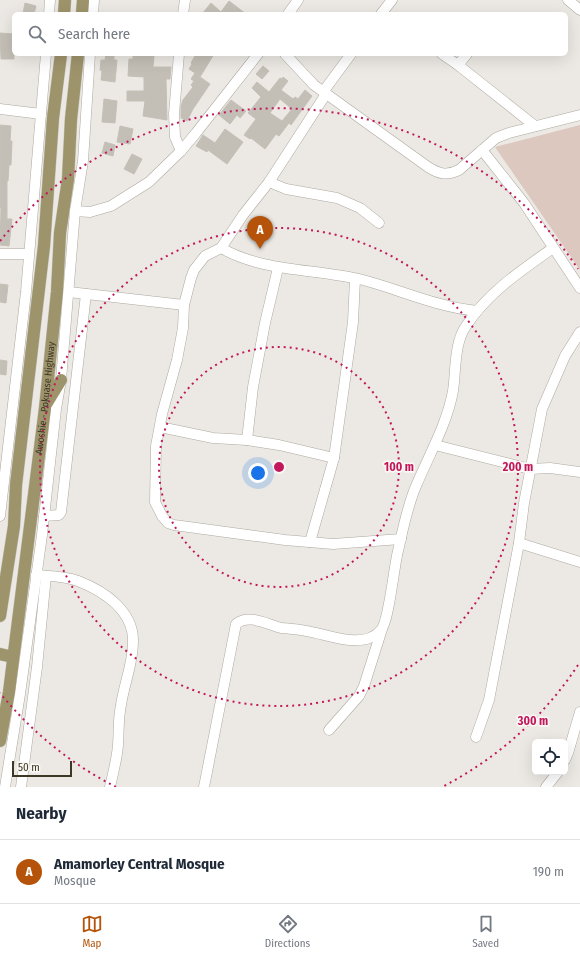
<!DOCTYPE html>
<style>
:root{--surface:#fff;--page:#f2f2f3;--text:#1f2937;--muted:#747a83;--line:#e0e1e3;--accent:#b45309}
body{margin:0;font-family:"Fira Sans Condensed",sans-serif;background:var(--page);color:var(--text)}
.controls{position:absolute;right:12px;bottom:12px;display:grid;overflow:hidden;border-radius:6px;box-shadow:0 4px 16px #0002}
.controls button{width:36px;height:36px;display:grid;place-items:center;padding:0;border:0;border-bottom:1px solid var(--line);background:var(--surface);color:var(--text);font:20px sans-serif}
.scale{position:absolute;left:12px;bottom:10px;width:60px;box-sizing:border-box;padding-left:4px;border:2px solid #3d3725;border-top:0;font-size:11px;line-height:14px;white-space:nowrap;color:#3d3725;-webkit-text-stroke:3px #f9f7f4;paint-order:stroke}
.you{position:absolute;left:258px;top:473px;width:14px;height:14px;margin:-10px;border:3px solid #fff;border-radius:50%;background:#1a73e8;box-shadow:0 0 0 6px #1a73e833}
.badge{display:grid;place-items:center;width:26px;height:26px;border-radius:50%;background:var(--accent);color:#fff;font-size:13px;font-weight:700}
.pin{position:absolute;translate:-50% -33px;filter:drop-shadow(0 1px 2px #0008)}
.pin::after{content:'';position:absolute;top:21px;width:14px;height:12px;background:inherit;clip-path:polygon(0 0,100% 0,50% 100%)}
.list{margin:0;padding:0;list-style:none}
h2{display:flex;justify-content:space-between;align-items:center;height:52px;margin:0;padding:0 16px;font-size:17px}
h2 small{font-size:13px;font-weight:400;color:var(--muted)}
.list li{display:grid;grid-template-columns:26px 1fr auto;gap:12px;align-items:center;box-sizing:border-box;height:64px;padding:0 16px;border-top:1px solid var(--line)}
.list b{display:block;font-size:15px;white-space:nowrap}
.list p{margin:0;font-size:13px;white-space:nowrap;color:var(--muted)}
.list em{font-size:13px;font-style:normal;color:var(--muted)}
.icon{flex:none;width:22px;height:22px;fill:none;stroke:currentColor;stroke-width:2;stroke-linecap:round;stroke-linejoin:round}
.map{position:relative;flex:none;width:580px;height:787px;overflow:hidden}
.search{position:absolute;background:var(--surface);box-shadow:0 4px 16px #0002;left:12px;right:12px;top:12px;height:44px;display:flex;align-items:center;gap:10px;box-sizing:border-box;padding:0 14px;border-radius:6px;color:var(--muted);font-size:15px}
.sheet{height:116px;background:var(--surface)}
nav{display:flex;justify-content:space-around;align-items:center;box-sizing:border-box;height:56px;border-top:1px solid var(--line);background:var(--surface);font-size:11px;color:var(--muted)}
nav a{display:grid;justify-items:center;gap:2px}
nav .on{color:var(--accent)}
.map>svg:first-child{display:block}
.green{fill:#dcc8bf}
.building{fill:#c4bfb6;stroke:#c5c0b7;fill-rule:evenodd}
.lines{fill:none;stroke-linecap:round;stroke-linejoin:round}
.minor-casing{stroke:#ada99f;stroke-width:11}
.major-casing{stroke:#c9c7c2;stroke-width:13}
.minor{stroke:#fff;stroke-width:10}
.major{stroke:#9e946c;stroke-width:12}
.ring{fill:none;stroke:#c2185b;stroke-width:2;stroke-dasharray:2 4}
.labels{text-anchor:middle;dominant-baseline:central;stroke-width:3.5;stroke-linejoin:round;paint-order:stroke}
.street-label{font-size:10px;fill:#3d3725;stroke:#f9f7f4}
.centre{fill:#c2185b;stroke:#f9f7f4;stroke-width:2}
.ring-label{font-size:12px;text-anchor:middle;font-weight:bold;fill:#c2185b;stroke:#f9f7f4;stroke-width:3.5;stroke-linejoin:round;paint-order:stroke}
</style>
<div class="map">
<svg width="580" height="787" viewBox="0 0 580 787">
<rect width="100%" height="100%" fill="#ece9e4"/>
<!-- green -->
<polygon class="green" points="580,125 580,270 495,147"/>
<!-- building -->
<g class="building">
<polygon points="229,1 246,14 202,14 211,3 221,12"/>
<polygon points="25,3 36,6 34,14 23,14"/>
<polygon points="0,33 14,34 14,59 1,59"/>
<polygon points="106,54 114,54 114,60 117,60 115,82 101,80 102,71 100,70 101,60 105,60"/>
<polygon points="133,54 148,54 148,56 154,56 153,67 171,67 170,79 166,79 167,120 143,116 145,101 127,101 127,91 144,91 144,77 128,76 129,59 133,59"/>
<polygon points="196,54 214,54 200,77 210,84 193,109 187,121 181,118 181,106 183,100 193,87 191,85 194,81 191,79 195,73 189,69 192,64 191,63"/>
<polygon points="263,66 269,71 262,79 256,74"/>
<path d="M283 77 288 81 281 90 293 99 295 97 298 99 305 90 312 96 291 125 289 123 279 136 276 134 265 149 251 138 250 139 244 135 256 119 248 113 261 97 252 88 257 82 269 92 280 78 282 79ZM280 99 292 109 282 121 270 113Z"/>
<polygon points="104,99 117,101 115,123 102,122"/>
<polygon points="231,100 246,111 240,118 237,115 230,124 219,115"/>
<polygon points="0,125 11,126 10,141 12,141 11,165 9,165 8,181 7,181 7,219 12,219 9,246 0,245 1,208 0,208"/>
<polygon points="120,126 133,129 130,144 117,142"/>
<polygon points="225,129 243,142 227,164 208,150 207,152 196,146 203,135 215,143"/>
<polygon points="105,142 115,145 113,156 102,153"/>
<polygon points="132,154 142,159 134,174 124,169"/>
<polygon points="0,284 8,285 6,303 0,302"/>
<polygon points="0,360 7,361 6,375 0,374"/>
</g>
<g class="lines">
<defs>
<g id="minor">
<polyline points="568,0 580,10"/>
<polyline points="49,14 50,0"/>
<polyline points="93,14 94,0"/>
<polyline points="183,14 185,0"/>
<polyline points="288,14 298,0"/>
<polyline points="381,14 392,0"/>
<polyline points="179,54 174,114 175,137 181,151"/>
<path d="M285 54 314 85 428 167C439 174 447 176 459 170L496 138 509 133 580 115"/>
<polyline points="442,54 458,65 535,126"/>
<polyline points="458,65 467,54"/>
<polyline points="323,92 351,54"/>
<polyline points="326,94 269,182 243,215 221,248 205,256 194,270 191,278 184,305 183,328 177,360 162,414 156,446 155,502 162,516 168,523 174,525 285,540 333,544 401,539"/>
<polyline points="0,109 41,114"/>
<polyline points="482,150 524,203 580,288"/>
<polyline points="269,182 286,189 337,198 360,208 379,223"/>
<polyline points="75,211 90,212 111,206 149,182 181,151 196,133 258,54"/>
<path d="M221 248C266 273 314 268 363 280 401 290 437 307 477 311"/>
<polyline points="0,254 28,254"/>
<polyline points="69,292 184,305"/>
<polyline points="160,427 213,438 247,440 279,445 334,458"/>
<polyline points="247,440 253,387 265,323 278,268"/>
<polyline points="435,445 530,469 550,468 580,472"/>
<polyline points="0,516 26,292 46,54"/>
<polyline points="44,516 59,515 61,512 86,294"/>
<polyline points="310,542 334,458 353,322 355,279"/>
<polyline points="519,543 580,562"/>
<path d="M36 575C49 576 65 576 78 581 104 591 134 611 133 642 133 664 124 684 121 705 118 719 119 732 118 745 117 759 113 773 110 787"/>
<polyline points="329,730 359,696 364,686 382,629"/>
<polyline points="476,737 489,700 519,543 524,503 542,409 565,356 580,332"/>
<polyline points="565,760 568,753 580,712"/>
<polyline points="5,787 20,694 42,535 56,409 61,380 75,211 83,161 90,54"/>
<polyline points="21,787 37,667 46,576"/>
<path d="M204 787 236 624C249 613 268 625 282 628 290 629 298 629 306 631 328 634 363 651 381 630 389 621 394 566 398 551 403 529 407 507 416 486 429 455 447 424 453 391 456 371 454 343 466 326 487 293 522 270 553 248"/>
<polyline points="546,787 558,772"/>
</g>
<g id="major">
<polyline points="64,14 65,0"/>
<polyline points="82,14 83,0"/>
<polyline points="47,403 61,380"/>
<polyline points="0,616 14,526 16,485 44,246 53,118 61,54"/>
<polyline points="0,654 13,657"/>
<path id="s1" d="M0 741 9 692 45 408 57 292 60 233 68 179 71 119 78 54"/>
</g>
</defs>
<!-- minor casing -->
<use href="#minor" class="minor-casing"/>
<!-- major casing -->
<use href="#major" class="major-casing"/>
<!-- minor -->
<use href="#minor" class="minor"/>
<!-- major -->
<use href="#major" class="major"/>
</g>
<!-- distance rings -->
<g class="ring">
<circle cx="279" cy="467" r="120"/>
<circle cx="279" cy="467" r="239"/>
<path d="M578 665A359 359 0 0 1 442 787M116 787A359 359 0 0 1 0 693M0 241A359 359 0 0 1 578 269"/>
</g>
<g class="labels">
<!-- street labels -->
<g class="street-label">
<text stroke="none"><textPath href="#s1" startOffset="346">Awoshie - Pokuase Highway</textPath></text>
</g>
</g>
<circle cx="279" cy="467" r="6" class="centre"/>
<g class="ring-label">
<text x="399" y="471">100 m</text>
<text x="518" y="471">200 m</text>
<text x="533" y="725">300 m</text>
</g>
</svg>
<div class="controls">
<button><svg class="icon" aria-label="locate" viewBox="0 0 24 24"><circle cx="12" cy="12" r="6"/><path d="M12 2v4M12 18v4M2 12h4M18 12h4"/></svg></button>
</div>
<div class="scale">50 m</div>
<div class="you"></div>
<div class="pin badge" style="left:260px;top:249px">A</div>
<div class="search"><svg class="icon" aria-label="search" viewBox="0 0 24 24"><circle cx="10" cy="10" r="6"/><path d="M15 15l6 6"/></svg>Search here</div>
</div>
<section class="sheet">
<h2>Nearby<small></small></h2>
<ul class="list">
<li><span class="badge">A</span><div><b>Amamorley Central Mosque</b><p>Mosque</p></div><em>190 m</em></li>
</ul>
</section>
<nav>
<a class="on"><svg class="icon" aria-label="map" viewBox="0 0 24 24"><path d="M3 6l6-2 6 2 6-2v14l-6 2-6-2-6 2zM9 4v14M15 6v14"/></svg>Map</a>
<a><svg class="icon" aria-label="directions" viewBox="0 0 24 24"><path d="M12 3l9 9-9 9-9-9zM9 14v-3h6M13 9l2 2-2 2"/></svg>Directions</a>
<a><svg class="icon" aria-label="saved" viewBox="0 0 24 24"><path d="M7 4h10v16l-5-4-5 4z"/></svg>Saved</a>
</nav>
